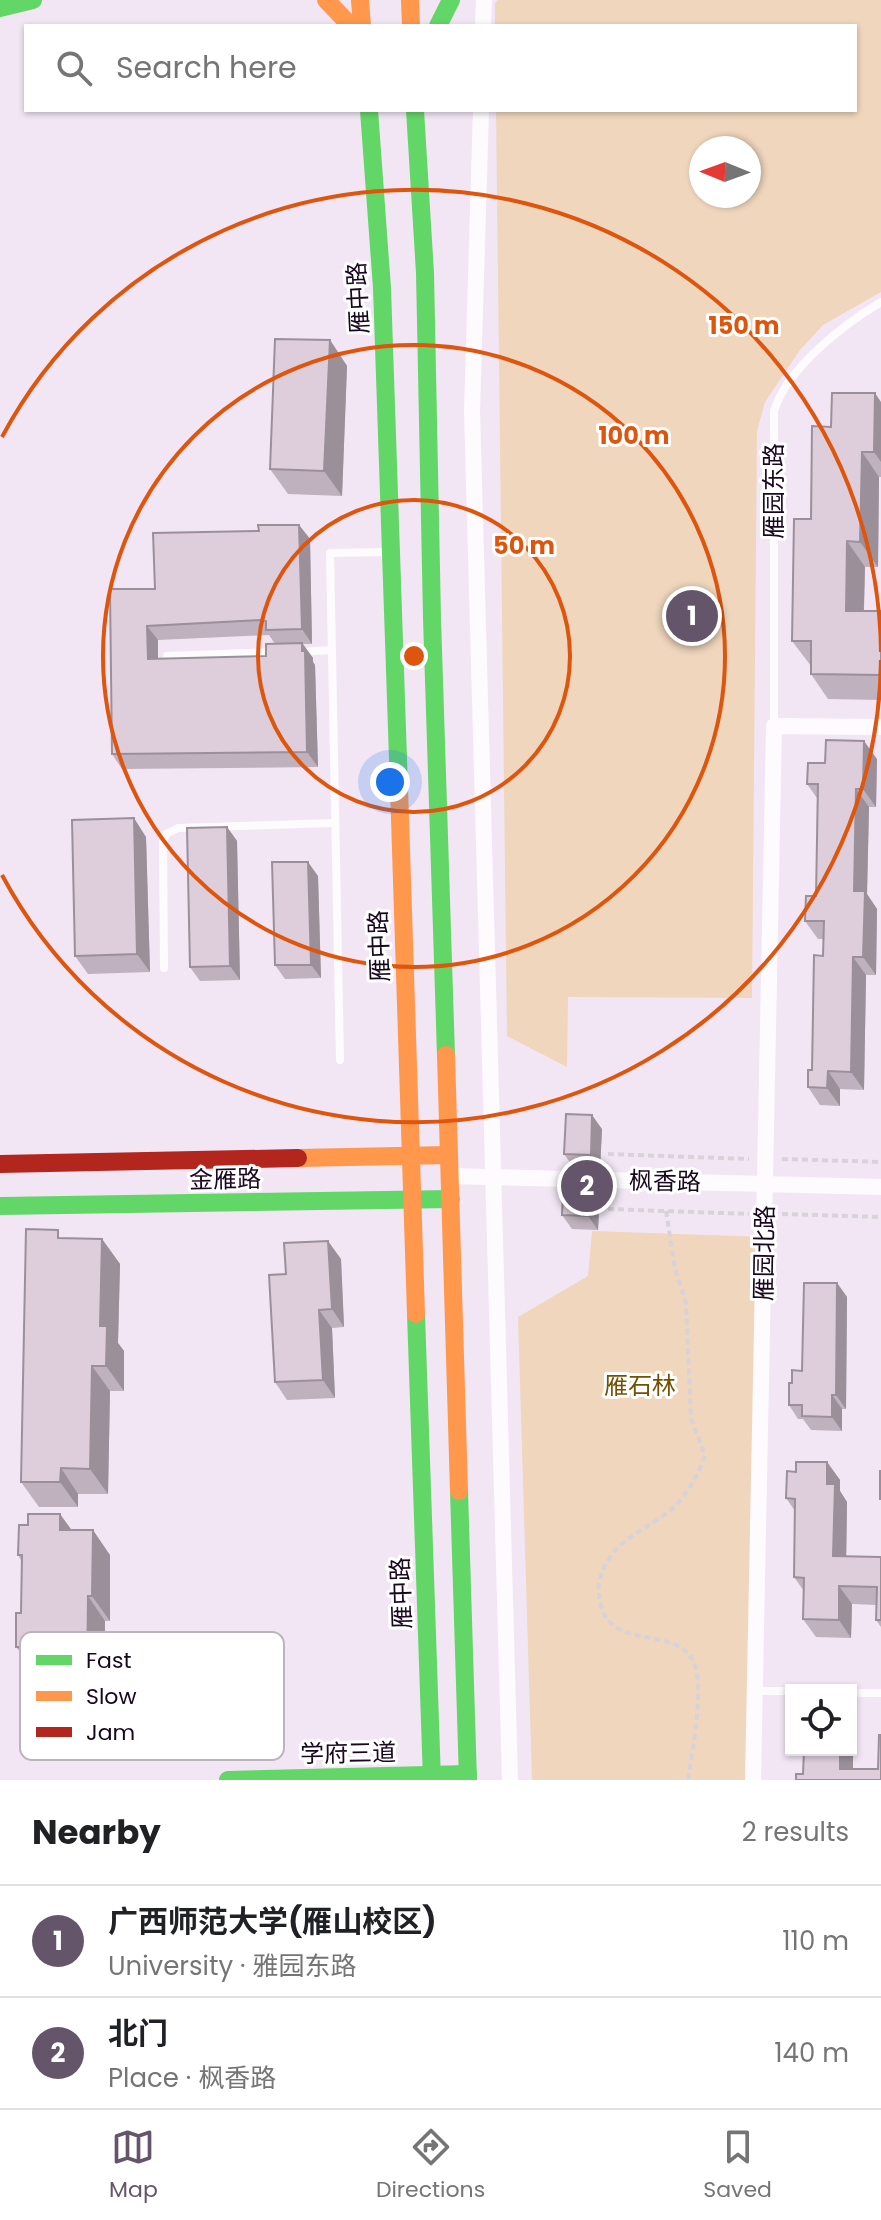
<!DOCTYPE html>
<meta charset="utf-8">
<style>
:root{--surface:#fff;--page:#f6f6f6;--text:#202124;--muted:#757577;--line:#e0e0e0;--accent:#65556a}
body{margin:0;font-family:Poppins,"Noto Sans SC",sans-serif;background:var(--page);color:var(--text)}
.controls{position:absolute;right:24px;bottom:24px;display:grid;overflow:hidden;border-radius:0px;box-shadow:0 2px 6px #0004}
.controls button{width:72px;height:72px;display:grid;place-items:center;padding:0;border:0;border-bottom:2px solid var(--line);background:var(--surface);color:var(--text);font:40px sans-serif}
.compass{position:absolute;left:689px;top:136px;width:72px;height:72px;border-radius:50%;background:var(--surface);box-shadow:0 2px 6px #0004;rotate:271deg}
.you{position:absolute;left:390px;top:782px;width:28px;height:28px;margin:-20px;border:6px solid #fff;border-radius:50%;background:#1a73e8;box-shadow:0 0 0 12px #1a73e833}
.badge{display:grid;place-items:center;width:52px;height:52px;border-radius:50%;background:var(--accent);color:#fff;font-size:26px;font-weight:700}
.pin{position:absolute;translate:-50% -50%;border:4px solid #fff;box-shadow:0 2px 8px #0006}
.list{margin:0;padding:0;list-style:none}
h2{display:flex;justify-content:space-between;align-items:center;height:104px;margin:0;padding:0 32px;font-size:34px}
h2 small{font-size:26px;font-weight:400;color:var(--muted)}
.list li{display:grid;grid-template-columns:52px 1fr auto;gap:24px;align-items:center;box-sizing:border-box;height:112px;padding:0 32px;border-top:2px solid var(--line)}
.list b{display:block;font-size:30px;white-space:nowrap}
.list p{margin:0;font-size:26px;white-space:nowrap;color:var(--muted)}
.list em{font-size:26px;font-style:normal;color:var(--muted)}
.icon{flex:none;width:44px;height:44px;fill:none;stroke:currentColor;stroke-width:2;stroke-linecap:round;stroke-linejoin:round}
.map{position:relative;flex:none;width:881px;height:1780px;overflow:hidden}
.search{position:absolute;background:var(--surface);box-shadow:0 2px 6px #0004;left:24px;right:24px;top:24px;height:88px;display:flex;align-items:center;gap:20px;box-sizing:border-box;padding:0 28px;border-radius:0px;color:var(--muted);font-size:30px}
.sheet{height:328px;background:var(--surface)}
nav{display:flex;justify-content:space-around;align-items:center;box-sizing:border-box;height:112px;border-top:2px solid var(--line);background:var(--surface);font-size:22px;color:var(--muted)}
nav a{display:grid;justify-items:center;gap:4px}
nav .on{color:var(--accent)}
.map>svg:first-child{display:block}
.green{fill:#efd6bd;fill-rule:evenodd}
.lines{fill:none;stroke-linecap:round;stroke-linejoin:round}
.path{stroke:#d7d3d8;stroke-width:4;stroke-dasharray:6 4;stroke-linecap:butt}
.lane{stroke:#fdfbfe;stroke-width:8}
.street{stroke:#fdfbfe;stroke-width:16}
.fast{stroke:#63d668;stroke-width:18}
.slow{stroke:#ff974d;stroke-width:18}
.jam{stroke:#b3261e;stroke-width:18}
.wall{fill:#bfb1bd;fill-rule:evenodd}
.shaded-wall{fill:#9b909a}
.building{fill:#decedc;stroke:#9b909a;stroke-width:2}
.ring{fill:none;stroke:#de550d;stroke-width:4}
.labels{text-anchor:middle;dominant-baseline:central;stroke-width:6;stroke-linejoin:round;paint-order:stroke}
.street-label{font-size:24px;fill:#19071f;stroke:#fff}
.park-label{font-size:24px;fill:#745005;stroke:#fff}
.key{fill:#fff;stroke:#bab5bc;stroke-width:2}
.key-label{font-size:22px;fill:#19071f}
.centre{fill:#de550d;stroke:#fff;stroke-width:4}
.ring-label{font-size:24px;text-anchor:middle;font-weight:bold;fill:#de550d;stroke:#fff;stroke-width:6;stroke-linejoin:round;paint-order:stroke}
</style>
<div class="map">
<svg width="881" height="1780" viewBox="0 0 881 1780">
<rect width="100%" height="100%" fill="#f2e6f5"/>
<!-- green -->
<g class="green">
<path d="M498 0H881V292L823 325 800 350 765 402 757 431 752 998 568 997 567 1067 507 1036 496 110H855V26H495V3ZM701 148H749V196H701Z"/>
<polygon points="592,1231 764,1237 753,1780 532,1780 518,1317 588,1276"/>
</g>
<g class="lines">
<!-- path -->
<g class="path">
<polyline points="608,1154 749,1159"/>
<polyline points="782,1159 881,1162"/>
<polyline points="608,1209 749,1214"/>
<path d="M666 1211 675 1269 686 1303 691 1419 705 1455C697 1478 684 1501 664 1515 636 1535 607 1545 599 1583 598 1588 599 1595 600 1601 609 1652 672 1625 692 1659 706 1683 692 1752 688 1780"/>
<polyline points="782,1214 881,1217"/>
</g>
<!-- lane -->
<g class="lane">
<polyline points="300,652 332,650"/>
<polyline points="167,656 275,652"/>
<path d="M774 726V411C787 368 844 324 881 302"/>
<polyline points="164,968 163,842 166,834 178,828 335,823"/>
<polyline points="340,1060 330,553 386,552"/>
<polyline points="756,1691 791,1691"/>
<polyline points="851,1693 881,1693"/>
</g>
<!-- street -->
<g class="street">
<polyline points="483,26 484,0"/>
<polyline points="481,110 472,411 510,1780"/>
<polyline points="450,1176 881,1187"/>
<polyline points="753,1780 774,726 881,727"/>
</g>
<!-- fast -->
<g class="fast">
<polyline points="0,8 33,0"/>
<polyline points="438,26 451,0"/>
<polyline points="369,110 382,288 399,788"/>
<polyline points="415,110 425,273 432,618 446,1055"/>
<polyline points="0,1206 451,1199"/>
<polyline points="416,1314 432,1780"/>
<polyline points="459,1491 468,1780"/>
<polyline points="228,1780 468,1774"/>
</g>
<!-- slow -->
<g class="slow">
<polyline points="326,0 351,26"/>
<polyline points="360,0 362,26"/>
<polyline points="410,0 411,26"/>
<polyline points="399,788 416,1314"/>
<polyline points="446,1055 459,1491"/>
<polyline points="298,1158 449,1155"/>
</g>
<!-- jam -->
<polyline class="jam" points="0,1164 298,1158"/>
</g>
<!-- wall -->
<g class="wall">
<polygon points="330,340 347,366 342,496 288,494 270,469"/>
<polygon points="881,402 881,477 879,477 878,567 865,567 864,611 881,611 881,700 828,699 811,674 811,666 792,641 811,519 831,427"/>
<path d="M299 525 310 539 312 644H303L313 658V662L315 665 318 767 122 769 112 754 155 589 259 531ZM269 635 275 644 266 656 158 659V640Z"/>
<polygon points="877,759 876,807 869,807 867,894 877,909 876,975 866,975 864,1090 840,1089 840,1106 820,1105 808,1087 812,1070 823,956 824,939 818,939 805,921 816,896 817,798 807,784 825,763"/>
<polygon points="227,827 237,841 240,980 200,981 190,967"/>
<polygon points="146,837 150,972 88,974 75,956"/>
<polygon points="318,876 321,978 285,979 275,965"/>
<polygon points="602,1129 600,1169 574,1168 564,1154"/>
<polygon points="600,1191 598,1230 572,1229 562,1215"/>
<polygon points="64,1238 102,1239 120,1264 118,1343 124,1351 124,1391 110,1391 108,1494 78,1494 78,1507 39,1507 21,1482"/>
<polygon points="341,1259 344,1327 332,1328 335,1398 287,1400 275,1382 286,1274"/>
<polygon points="837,1283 847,1297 846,1409 842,1409 842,1431 811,1430 803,1419 798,1419 789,1405 792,1383 802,1371"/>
<polygon points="827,1462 840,1480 840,1491 847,1502 846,1556 881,1557 881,1627 876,1620 877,1605 852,1604 851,1638 816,1637 803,1619 804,1591 794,1577 795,1511 786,1498 796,1472"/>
<polygon points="60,1514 71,1530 110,1555 110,1621 105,1621 104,1710 76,1710 75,1730 38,1729 20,1704 21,1653 16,1647 21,1613 21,1560 18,1555 28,1525"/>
</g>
<!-- shaded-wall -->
<g class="shaded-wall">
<polygon points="330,340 347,366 342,496 324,471"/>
<polygon points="875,393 881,402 881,462 874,452"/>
<polygon points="862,452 879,477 878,567 860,542"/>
<polygon points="299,525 310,539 312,644 302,629"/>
<polygon points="847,541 865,567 863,636 846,611"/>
<polygon points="147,626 158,640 158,674 148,659"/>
<polygon points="302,643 313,658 313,662 315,665 318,767 307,752"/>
<polygon points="864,741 877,759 876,807 863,789"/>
<polygon points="856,789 869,807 867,894 877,909 876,975 863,957 854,891"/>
<polygon points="134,818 146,837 150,972 137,954"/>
<polygon points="227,827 237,841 240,980 230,966"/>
<polygon points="308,862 318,876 321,978 311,965"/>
<polygon points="853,957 866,975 864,1090 851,1072"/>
<polygon points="828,1071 840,1089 840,1106 827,1088"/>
<polygon points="592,1115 602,1129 600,1169 591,1155"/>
<polygon points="590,1177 600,1191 598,1230 588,1216"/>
<polygon points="102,1239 120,1264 118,1343 124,1351 124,1391 106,1366 100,1326"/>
<polygon points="328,1241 341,1259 344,1327 332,1309"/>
<polygon points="837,1283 847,1297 846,1409 836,1395"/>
<polygon points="319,1310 332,1328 335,1398 323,1380"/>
<polygon points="92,1366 110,1391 108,1494 90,1469"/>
<polygon points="832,1395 842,1409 842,1431 832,1417"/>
<polygon points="827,1462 840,1480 840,1491 847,1502 846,1574 833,1556 827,1484"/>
<polygon points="61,1468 78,1494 78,1507 60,1482"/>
<polygon points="60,1514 78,1539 60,1530"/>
<polygon points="93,1530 110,1555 110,1621 92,1596"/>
<polygon points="839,1586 852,1604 851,1638 839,1620"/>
<polygon points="88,1596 105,1621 104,1710 87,1685"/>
<polygon points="58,1684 76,1710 75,1730 58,1705"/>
<polygon points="851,1749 853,1752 853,1780 840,1769 840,1750"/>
</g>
<!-- building -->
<g class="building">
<polygon points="275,339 330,340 324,471 270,469"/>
<polygon points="832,393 875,393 874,452 862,452 860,542 847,541 846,611 881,611 881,675 811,674 811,641 792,641 794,519 811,519 812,426 831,427"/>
<polygon points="258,525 299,525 302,629 266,630 266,621 261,620 147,626 148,659 266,656 266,644 302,643 302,651 305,651 307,752 112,754 110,589 155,589 153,533 259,531"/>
<polygon points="826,740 864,741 863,789 856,789 854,891 865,891 863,957 853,957 851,1072 828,1071 827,1088 808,1087 808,1070 812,1070 814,955 823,956 824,921 805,921 806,896 816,896 818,784 807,784 808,763 825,763"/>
<polygon points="134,818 137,954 75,956 72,820"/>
<polygon points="227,827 230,966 190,967 187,828"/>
<polygon points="272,862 308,862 311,965 275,965"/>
<polygon points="566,1114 592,1115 591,1155 564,1154"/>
<polygon points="564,1176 590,1177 588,1216 562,1215"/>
<polygon points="26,1229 58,1230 58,1238 102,1239 100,1326 107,1326 106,1366 92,1366 90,1469 61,1468 60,1482 21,1482"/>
<polygon points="328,1241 332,1309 319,1310 323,1380 275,1382 269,1275 286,1274 284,1243"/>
<polygon points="804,1283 837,1283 836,1395 832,1395 832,1417 802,1416 802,1405 789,1405 789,1383 792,1383 792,1370 802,1371"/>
<polygon points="796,1462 827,1462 827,1484 835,1484 833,1556 881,1557 881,1620 876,1620 877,1587 839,1586 839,1620 803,1619 804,1578 794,1577 795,1499 786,1498 787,1471 796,1472"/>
<rect x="880" y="1471" width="1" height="28"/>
<polygon points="28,1514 60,1514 60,1530 93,1530 92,1596 88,1596 87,1685 58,1684 58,1705 20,1704 21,1647 16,1647 16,1613 21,1613 22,1555 18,1555 19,1525 28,1525"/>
<polygon points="879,1735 881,1735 881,1780 796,1780 796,1774 803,1774 804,1750 840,1750 840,1769 878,1769"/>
</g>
<!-- distance rings -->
<g class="ring">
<circle cx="414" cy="656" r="156"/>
<circle cx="414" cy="656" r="311"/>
<path d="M881 660A467 467 0 0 1 2 875M2 437A467 467 0 0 1 881 652"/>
</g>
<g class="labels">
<!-- street labels -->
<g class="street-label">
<text transform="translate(358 298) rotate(-93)">雁中路</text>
<text transform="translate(773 491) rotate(-90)">雁园东路</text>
<text transform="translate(379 946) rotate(-92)">雁中路</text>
<text transform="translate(225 1179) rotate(-1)">金雁路</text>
<text transform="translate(665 1181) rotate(1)">枫香路</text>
<text transform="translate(764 1253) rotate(-89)">雁园北路</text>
<text transform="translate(401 1593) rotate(-92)">雁中路</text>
<text transform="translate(348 1753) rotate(-1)">学府三道</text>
</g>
<!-- park labels -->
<g class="park-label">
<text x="640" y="1385">雁石林</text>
</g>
</g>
<!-- legend -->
<rect x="20" y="1632" width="264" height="128" rx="12" class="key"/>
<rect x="36" y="1655" width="36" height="10" fill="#63d668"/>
<rect x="36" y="1691" width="36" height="10" fill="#ff974d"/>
<rect x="36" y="1727" width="36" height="10" fill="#b3261e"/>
<g class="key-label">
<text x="86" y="1668">Fast</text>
<text x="86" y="1704">Slow</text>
<text x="86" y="1740">Jam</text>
</g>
<circle cx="414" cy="656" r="12" class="centre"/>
<g class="ring-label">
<text x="744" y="334">150 m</text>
<text x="634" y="444">100 m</text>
<text x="524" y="554">50 m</text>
</g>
</svg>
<div class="controls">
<button><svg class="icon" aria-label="locate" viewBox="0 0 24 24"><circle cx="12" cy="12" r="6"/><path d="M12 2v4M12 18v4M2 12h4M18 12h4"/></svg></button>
</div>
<svg class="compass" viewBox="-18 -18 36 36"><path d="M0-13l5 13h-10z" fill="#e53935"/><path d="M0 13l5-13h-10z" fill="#757577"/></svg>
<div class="you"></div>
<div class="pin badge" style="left:692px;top:616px">1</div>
<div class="pin badge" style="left:587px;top:1186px">2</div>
<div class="search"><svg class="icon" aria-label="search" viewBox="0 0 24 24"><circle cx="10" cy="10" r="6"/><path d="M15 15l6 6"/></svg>Search here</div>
</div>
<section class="sheet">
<h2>Nearby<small>2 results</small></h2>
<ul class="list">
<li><span class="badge">1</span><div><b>广西师范大学(雁山校区)</b><p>University · 雅园东路</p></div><em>110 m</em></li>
<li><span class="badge">2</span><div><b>北门</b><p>Place · 枫香路</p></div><em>140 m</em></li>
</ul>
</section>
<nav>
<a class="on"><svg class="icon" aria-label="map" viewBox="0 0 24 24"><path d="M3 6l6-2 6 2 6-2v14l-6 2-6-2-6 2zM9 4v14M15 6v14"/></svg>Map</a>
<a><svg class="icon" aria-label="directions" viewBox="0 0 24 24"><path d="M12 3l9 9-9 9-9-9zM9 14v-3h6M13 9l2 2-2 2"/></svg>Directions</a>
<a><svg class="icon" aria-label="saved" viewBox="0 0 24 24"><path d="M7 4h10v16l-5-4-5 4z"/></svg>Saved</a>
</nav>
